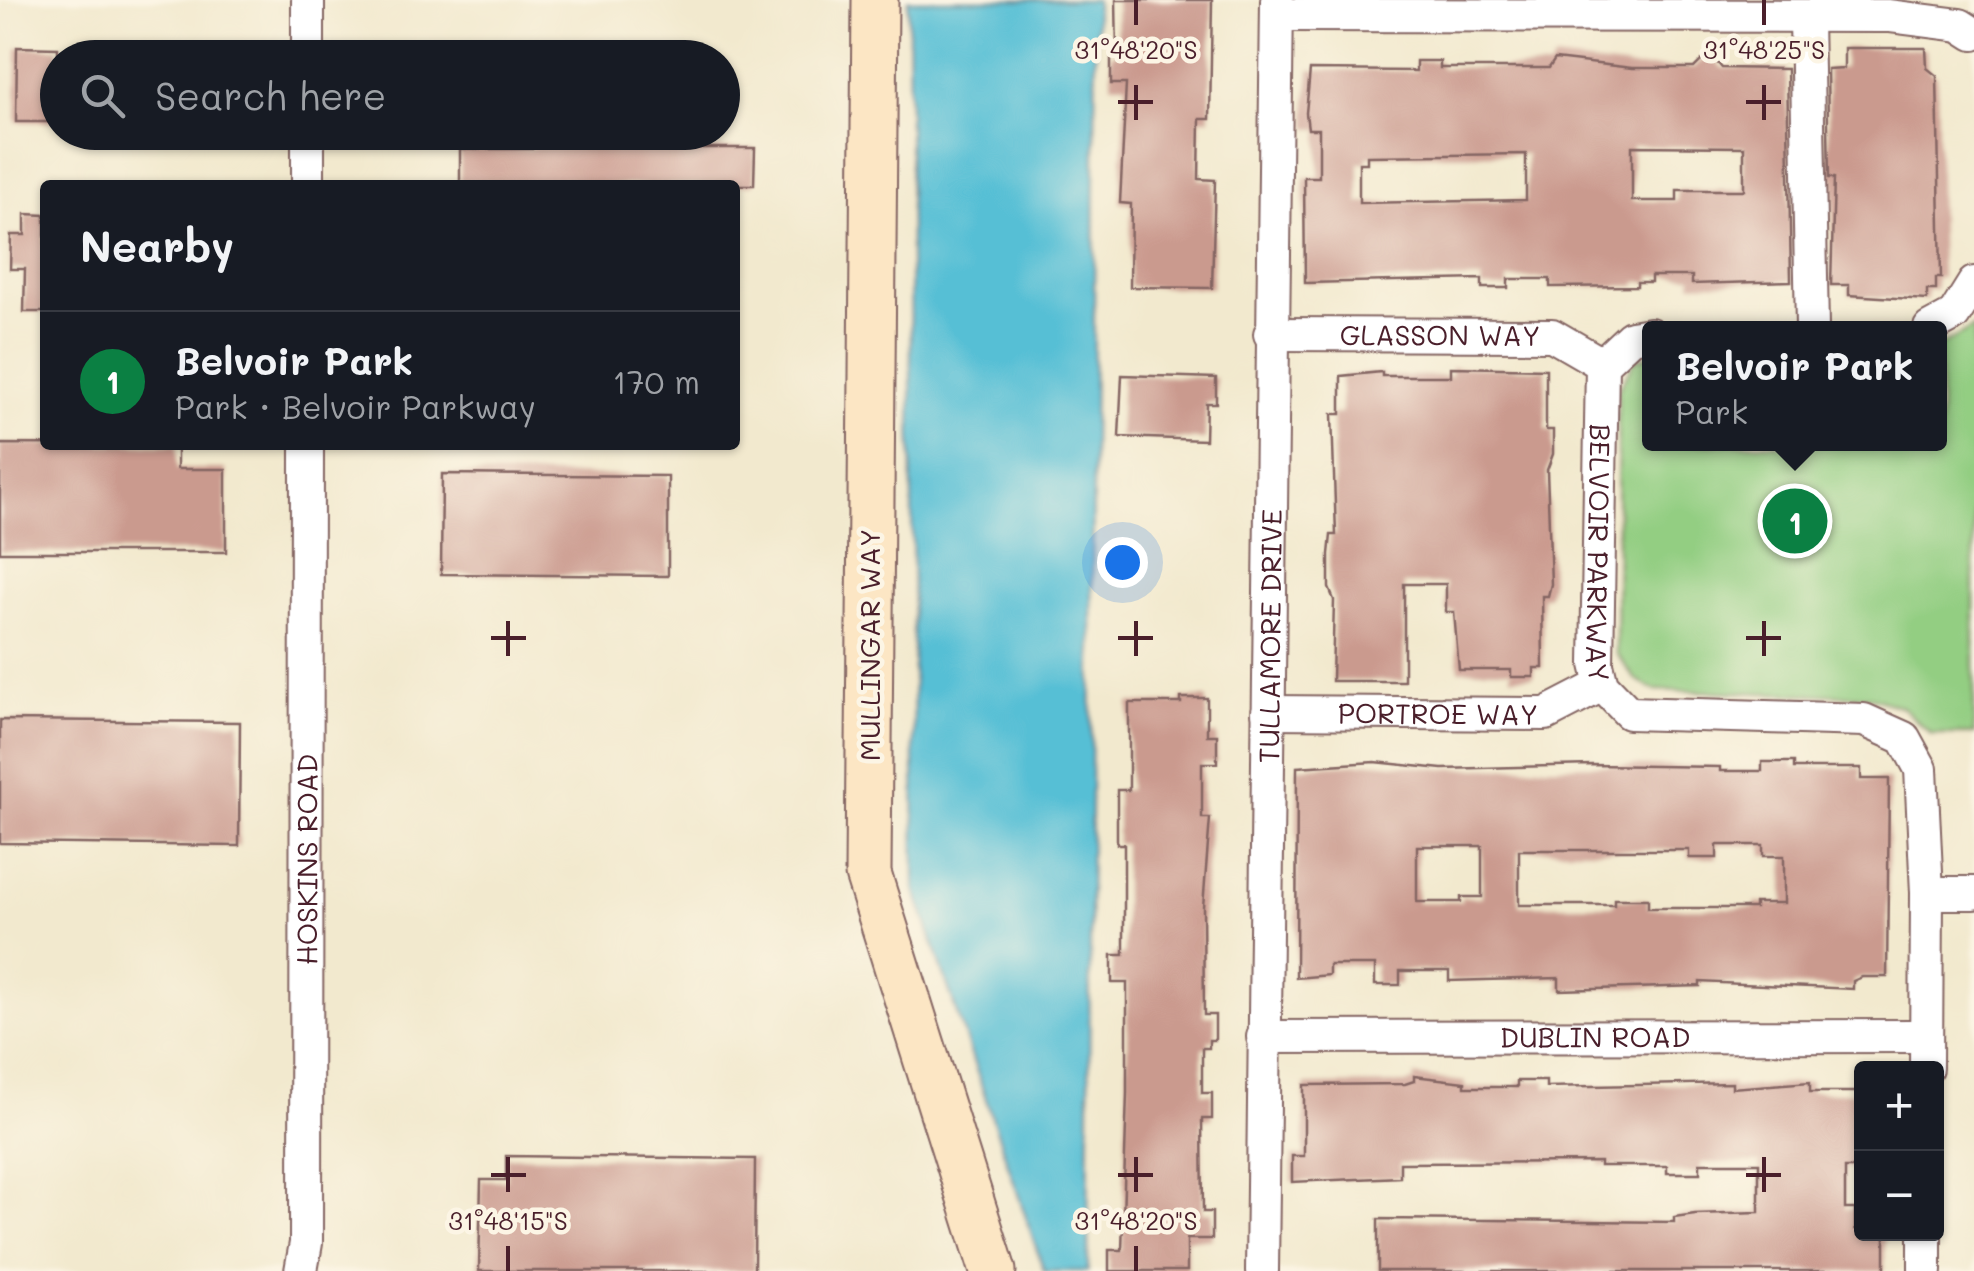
<!DOCTYPE html>
<meta charset="utf-8">
<style>
:root{--surface:#171b24;--page:#242831;--text:#f1f3f6;--muted:#9ea1a6;--line:#363941;--accent:#0b8043}
body{margin:0;font-family:Mali,sans-serif;background:var(--page);color:var(--text)}
.controls{position:absolute;right:30px;bottom:30px;display:grid;overflow:hidden;border-radius:10px;box-shadow:0 2px 8px #0004}
.controls button{width:90px;height:90px;display:grid;place-items:center;padding:0;border:0;border-bottom:2px solid var(--line);background:var(--surface);color:var(--text);font:50px sans-serif}
.you{position:absolute;left:1122px;top:562px;width:35px;height:35px;margin:-25px;border:8px solid #fff;border-radius:50%;background:#1a73e8;box-shadow:0 0 0 15px #1a73e833}
.badge{display:grid;place-items:center;width:65px;height:65px;border-radius:50%;background:var(--accent);color:#fff;font-size:32px;font-weight:700}
.pin{position:absolute;translate:-50% -50%;border:5px solid #fff;box-shadow:0 2px 10px #0006}
.popup{position:absolute;left:1642px;top:321px;width:305px;height:130px;box-sizing:border-box;display:grid;place-content:center;border-radius:10px;background:var(--surface);filter:drop-shadow(0 2px 8px #0005);font-size:32px;white-space:nowrap;color:var(--muted)}
.popup b{font-size:38px;color:var(--text)}
.popup::after{content:'';position:absolute;left:50%;top:100%;margin-left:-20px;border:20px solid transparent;border-top-color:var(--surface)}
.list{margin:0;padding:0;list-style:none}
h2{display:flex;justify-content:space-between;align-items:center;height:130px;margin:0;padding:0 40px;font-size:42px}
h2 small{font-size:32px;font-weight:400;color:var(--muted)}
.list li{display:grid;grid-template-columns:65px 1fr auto;gap:30px;align-items:center;box-sizing:border-box;height:140px;padding:0 40px;border-top:2px solid var(--line)}
.list b{display:block;font-size:38px;white-space:nowrap}
.list p{margin:0;font-size:32px;white-space:nowrap;color:var(--muted)}
.list em{font-size:32px;font-style:normal;color:var(--muted)}
.icon{flex:none;width:55px;height:55px;fill:none;stroke:currentColor;stroke-width:2;stroke-linecap:round;stroke-linejoin:round}
.map{position:relative;flex:none;width:1974px;height:1271px;overflow:hidden}
.search{position:absolute;background:var(--surface);box-shadow:0 2px 8px #0004;left:40px;top:40px;width:700px;height:110px;display:flex;align-items:center;gap:25px;box-sizing:border-box;padding:0 35px;border-radius:55px;color:var(--muted);font-size:38px}
.panel{position:absolute;background:var(--surface);box-shadow:0 2px 8px #0004;left:40px;top:180px;width:700px;height:270px;border-radius:10px}
.map>svg:first-child{display:block}
.green{fill:#93ce82;stroke:#6e7656;stroke-width:2.5}
.water{fill:#57bfd5;stroke:#506f80;stroke-width:2.5}
.building{fill:#ca9a8e;fill-rule:evenodd}
.lines{fill:none;stroke-linecap:round;stroke-linejoin:round}
.street-casing{stroke:#856664;stroke-width:36}
.secondary-casing{stroke:#856664;stroke-width:49}
.street{stroke:#fff;stroke-width:32}
.secondary{stroke:#fce6c4;stroke-width:45}
.ticks{fill:none;stroke:#4a1f2b;stroke-width:4}
.labels{text-anchor:middle;dominant-baseline:central;stroke-width:9;stroke-linejoin:round;paint-order:stroke}
.street-label{font-size:28px;fill:#4a1f2b;stroke:#fcf5e5}
.ticks-label{font-size:25px;text-anchor:middle;fill:#4a1f2b;stroke:#fcf5e5;stroke-width:9;stroke-linejoin:round;paint-order:stroke}
</style>
<div class="map">
<svg width="1974" height="1271" viewBox="0 0 1974 1271">
<rect width="100%" height="100%" fill="#fcf5e5"/>
<filter id="ink" filterUnits="userSpaceOnUse"><feTurbulence type="fractalNoise" baseFrequency=".01" numOctaves="2"/><feDisplacementMap in="SourceGraphic" scale="20" xChannelSelector="R" yChannelSelector="G"/><feConvolveMatrix kernelMatrix="1 2 1 2 8 2 1 2 1" color-interpolation-filters="sRGB"/></filter>
<filter id="wash" filterUnits="userSpaceOnUse"><feTurbulence type="fractalNoise" baseFrequency=".0048" numOctaves="4" result="noise"/><feDisplacementMap in="SourceGraphic" scale="40" xChannelSelector="R" yChannelSelector="G"/><feGaussianBlur stdDeviation="2.25" result="paint"/><feColorMatrix in="noise" values="0 0 0 0 0 0 0 0 0 0 0 0 0 0 0 0 0 1.4 0 .05"/><feComposite in="paint" operator="in"/></filter>
<g filter="url(#wash)">
<rect width="100%" height="100%" fill="#f2e9ce"/>
<!-- green -->
<polygon class="green" points="1974,327 1974,734 1931,734 1902,707 1869,696 1655,690 1636,680 1616,653 1618,390 1634,361 1650,355 1650,444 1940,444 1940,346"/>
<!-- water -->
<polygon class="water" points="908,0 1096,0 1088,1271 1044,1271 915,889"/>
<g id="blocks">
<!-- building -->
<g class="building">
<polygon points="1116,0 1212,0 1210,119 1200,119 1199,179 1215,180 1212,288 1130,287 1131,204 1120,203 1126,84 1111,84 1111,54 1117,54"/>
<polygon points="17,47 58,48 58,122 16,122"/>
<polygon points="1844,48 1926,48 1927,68 1937,76 1941,278 1936,278 1936,290 1927,290 1927,300 1849,295 1849,285 1831,285 1834,178 1829,178 1827,69 1844,68"/>
<path d="M1555 59 1632 68H1694L1702 60H1715L1722 68 1787 69 1791 281 1692 284V276H1651V282H1637V286L1550 287V279H1508V288H1482V279L1305 283 1304 177H1319V129H1308L1306 113 1310 70 1416 71V61H1440V68H1549ZM1632 146 1744 147V190H1677V201H1632ZM1526 154V200L1359 203V163H1367V156Z"/>
<polygon points="532,132 654,132 654,148 755,148 754,185 460,185 460,149 532,149"/>
<polygon points="25,214 45,215 45,312 24,312 25,269 10,269 11,235 25,235"/>
<polygon points="1451,367 1546,369 1546,430 1553,430 1553,454 1547,470 1551,584 1548,596 1542,596 1543,668 1534,668 1534,677 1511,677 1511,670 1459,670 1454,612 1446,612 1446,584 1404,584 1404,681 1332,681 1334,600 1329,588 1329,554 1331,535 1336,535 1332,414 1341,414 1341,376 1382,372 1382,376 1451,376"/>
<polygon points="1122,375 1216,378 1216,403 1206,403 1205,440 1119,437"/>
<polygon points="0,444 177,445 177,469 226,469 226,552 0,552"/>
<polygon points="442,474 668,476 668,576 441,574"/>
<polygon points="1181,698 1207,698 1207,735 1217,735 1217,763 1202,763 1202,818 1210,818 1203,907 1204,1015 1215,1015 1215,1040 1209,1040 1209,1048 1202,1048 1202,1093 1212,1093 1212,1119 1202,1119 1203,1212 1212,1212 1212,1239 1187,1239 1187,1271 1109,1271 1109,1250 1122,1250 1127,1093 1127,983 1112,983 1112,955 1124,955 1124,844 1117,844 1117,790 1129,790 1129,703 1181,703"/>
<polygon points="0,720 240,722 239,846 0,843"/>
<path d="M1375 762 1442 769 1592 765 1720 767V771H1762V762H1794V768H1861V779H1889L1887 977H1862L1853 981V989L1700 982V986L1559 990V978L1449 981V971H1400V985H1375V965H1329V975L1296 978 1297 767ZM1717 845H1763V856H1784V903H1755V908H1648V899H1614V905H1519V850H1689V858H1717ZM1417 846H1482V897H1461V902H1417Z"/>
<polygon points="1414,1076 1465,1082 1465,1087 1517,1087 1517,1081 1546,1081 1546,1087 1732,1083 1732,1088 1810,1082 1810,1092 1862,1092 1862,1168 1845,1168 1845,1209 1855,1209 1855,1229 1862,1229 1862,1234 1885,1234 1885,1271 1378,1271 1378,1219 1674,1222 1674,1217 1695,1214 1759,1212 1759,1163 1700,1163 1700,1173 1667,1173 1667,1166 1600,1166 1600,1162 1400,1163 1400,1177 1292,1182 1292,1156 1304,1156 1304,1085 1405,1084 1414,1081"/>
<polygon points="506,1156 755,1159 754,1271 479,1271 481,1180 506,1180"/>
</g>
</g>
</g>
<g filter="url(#ink)">
<use href="#blocks" fill-opacity="0" stroke="#856664" stroke-width="2.5"/>
<g class="lines">
<defs>
<g id="street">
<polyline points="1277,15 1889,16 1960,25 1974,34"/>
<polyline points="1806,19 1812,328"/>
<polyline points="308,58 308,0"/>
<polyline points="308,185 308,132"/>
<polyline points="1930,328 1954,315 1974,283"/>
<path id="s1" d="M1270 334 1552 335 1602 364"/>
<path id="s2" d="M1650 334 1631 337 1602 364 1597 664 1602 685 1629 713 1864 720 1904 738 1921 769 1927 893 1926 1068"/>
<path id="s3" d="M1268 712 1546 714 1602 685"/>
<polyline points="1927,893 1974,893"/>
<path id="s4" d="M1263 1037 1926 1036"/>
<path id="s5" d="M301 1271 306 1243 307 445"/>
<path id="s6" d="M1262 1271 1277 0"/>
<polyline points="1925,1271 1925,1234"/>
</g>
<polyline id="secondary" points="875,0 868,874 993,1271"/>
</defs>
<!-- street casing -->
<use href="#street" class="street-casing"/>
<!-- secondary casing -->
<use href="#secondary" class="secondary-casing"/>
<!-- street -->
<use href="#street" class="street"/>
<!-- secondary -->
<use href="#secondary" class="secondary"/>
</g>
</g>
<!-- ticks -->
<path class="ticks" d="M1136 0V25M1764 0V25M1136 85V120M1764 85V120M1118 102H1153M1746 102H1781M508 621V656M1136 621V656M1764 621V656M491 638H526M1118 638H1153M1746 638H1781M508 1157V1192M1136 1157V1192M1764 1157V1192M491 1175H526M1118 1175H1153M1746 1175H1781M508 1246V1271M1136 1246V1271"/>
<g class="labels">
<!-- street labels -->
<g class="street-label">
<text stroke="none"><textPath href="#s1" startOffset="170">GLASSON WAY</textPath></text>
<text stroke="none"><textPath href="#s2" startOffset="248">BELVOIR PARKWAY</textPath></text>
<text stroke="none"><textPath href="#s6" startOffset="635">TULLAMORE DRIVE</textPath></text>
<text transform="translate(869 645) rotate(-90)">MULLINGAR WAY</text>
<text stroke="none"><textPath href="#s3" startOffset="170">PORTROE WAY</textPath></text>
<text stroke="none"><textPath href="#s5" startOffset="412">HOSKINS ROAD</textPath></text>
<text stroke="none"><textPath href="#s4" startOffset="332">DUBLIN ROAD</textPath></text>
</g>
</g>
<g class="ticks-label">
<text x="1136" y="59">31°48'20"S</text>
<text x="1764" y="59">31°48'25"S</text>
<text x="508" y="1230">31°48'15"S</text>
<text x="1136" y="1230">31°48'20"S</text>
</g>
</svg>
<div class="controls">
<button>+</button>
<button>−</button>
</div>
<div class="you"></div>
<div class="pin badge" style="left:1795px;top:521px">1</div>
<div class="popup"><b>Belvoir Park</b>Park</div>
<div class="search"><svg class="icon" aria-label="search" viewBox="0 0 24 24"><circle cx="10" cy="10" r="6"/><path d="M15 15l6 6"/></svg>Search here</div>
<section class="panel">
<h2>Nearby<small></small></h2>
<ul class="list">
<li><span class="badge">1</span><div><b>Belvoir Park</b><p>Park · Belvoir Parkway</p></div><em>170 m</em></li>
</ul>
</section>
</div>
